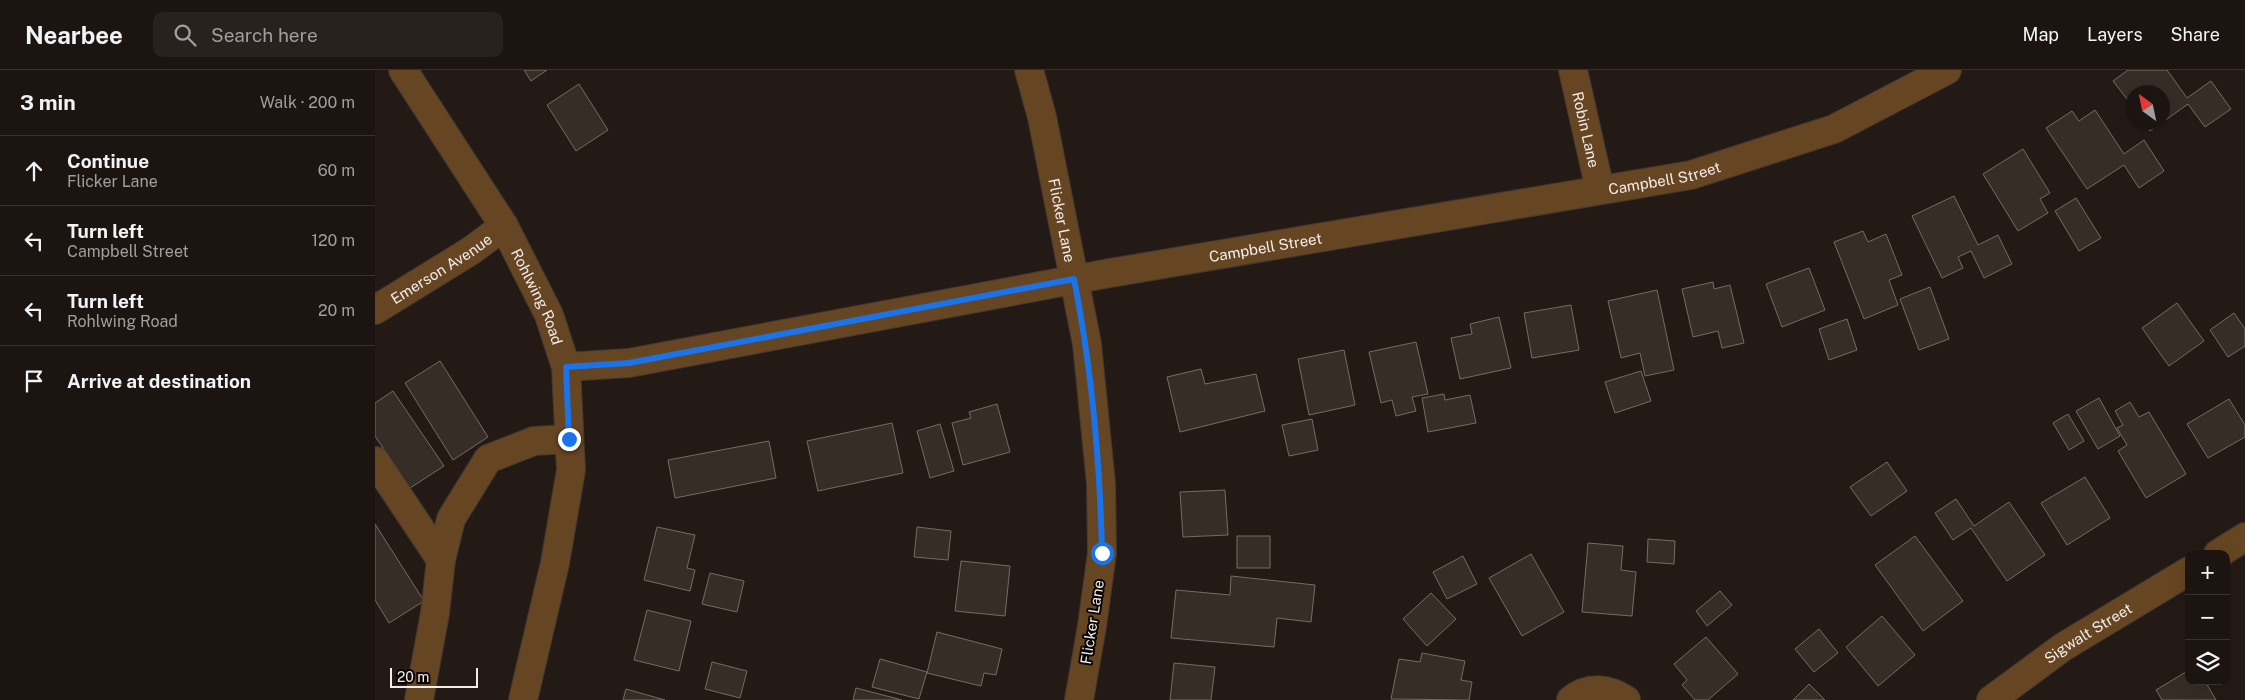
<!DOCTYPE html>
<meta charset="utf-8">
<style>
:root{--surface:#1b1410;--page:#28211e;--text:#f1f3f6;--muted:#a09e9f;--line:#393330}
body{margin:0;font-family:"Public Sans",sans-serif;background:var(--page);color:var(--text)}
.controls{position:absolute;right:15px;bottom:15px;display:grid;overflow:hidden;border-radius:10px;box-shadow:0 5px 20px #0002}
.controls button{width:45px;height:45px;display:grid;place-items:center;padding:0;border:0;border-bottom:1px solid var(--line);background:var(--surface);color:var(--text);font:25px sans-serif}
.compass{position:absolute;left:1750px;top:15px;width:45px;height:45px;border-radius:50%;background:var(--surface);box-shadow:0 5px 20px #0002;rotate:327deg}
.scale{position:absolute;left:15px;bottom:12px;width:88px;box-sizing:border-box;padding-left:5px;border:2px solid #f3ece8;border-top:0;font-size:14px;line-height:18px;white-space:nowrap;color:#f3ece8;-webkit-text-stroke:4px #0a0605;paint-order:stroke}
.stop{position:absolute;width:15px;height:15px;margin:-11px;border:4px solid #1a73e8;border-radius:50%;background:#fff}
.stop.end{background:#1a73e8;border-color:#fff;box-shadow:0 1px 5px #0008}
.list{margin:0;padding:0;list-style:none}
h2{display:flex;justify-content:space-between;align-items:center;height:65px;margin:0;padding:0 20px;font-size:21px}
h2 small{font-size:16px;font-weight:400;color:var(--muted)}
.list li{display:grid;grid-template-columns:32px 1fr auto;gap:15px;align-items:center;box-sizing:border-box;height:70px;padding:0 20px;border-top:1px solid var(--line)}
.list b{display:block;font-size:19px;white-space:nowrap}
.list p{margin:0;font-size:16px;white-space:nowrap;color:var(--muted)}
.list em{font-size:16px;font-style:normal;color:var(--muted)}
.icon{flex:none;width:28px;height:28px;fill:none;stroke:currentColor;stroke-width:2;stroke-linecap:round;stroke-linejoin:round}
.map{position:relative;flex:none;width:1870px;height:630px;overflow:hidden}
header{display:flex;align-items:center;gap:30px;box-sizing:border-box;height:70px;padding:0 25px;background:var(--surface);border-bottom:1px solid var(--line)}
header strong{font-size:24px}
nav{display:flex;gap:28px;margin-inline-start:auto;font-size:18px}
.search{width:350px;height:45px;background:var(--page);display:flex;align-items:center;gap:12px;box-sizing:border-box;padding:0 18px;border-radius:10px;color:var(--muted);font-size:19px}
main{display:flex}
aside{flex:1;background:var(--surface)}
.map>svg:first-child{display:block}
.building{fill:#372d27;stroke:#766a64}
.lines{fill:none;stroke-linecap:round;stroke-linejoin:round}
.minor-casing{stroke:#413733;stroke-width:30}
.minor{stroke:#664522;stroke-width:28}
.route{stroke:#1a73e8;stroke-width:6}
.labels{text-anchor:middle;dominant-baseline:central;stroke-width:4;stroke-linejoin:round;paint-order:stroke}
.street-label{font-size:15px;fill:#f3ece8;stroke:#0a0605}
</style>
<header>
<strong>Nearbee</strong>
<div class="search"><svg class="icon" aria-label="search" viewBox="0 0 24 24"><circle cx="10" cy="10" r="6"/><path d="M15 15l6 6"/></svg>Search here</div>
<nav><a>Map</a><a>Layers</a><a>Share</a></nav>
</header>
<main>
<aside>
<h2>3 min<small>Walk · 200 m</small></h2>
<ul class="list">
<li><svg class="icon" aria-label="ahead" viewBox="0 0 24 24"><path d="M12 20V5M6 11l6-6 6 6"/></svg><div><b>Continue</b><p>Flicker Lane</p></div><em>60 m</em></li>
<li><svg class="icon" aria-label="left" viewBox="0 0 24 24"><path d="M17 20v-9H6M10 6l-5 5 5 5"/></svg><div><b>Turn left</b><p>Campbell Street</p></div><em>120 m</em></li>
<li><svg class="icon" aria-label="left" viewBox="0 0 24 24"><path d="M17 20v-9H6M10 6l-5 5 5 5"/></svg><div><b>Turn left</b><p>Rohlwing Road</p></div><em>20 m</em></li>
<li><svg class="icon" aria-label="arrive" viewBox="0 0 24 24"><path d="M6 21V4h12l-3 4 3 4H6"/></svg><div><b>Arrive at destination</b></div></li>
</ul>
</aside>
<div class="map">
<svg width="1870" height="630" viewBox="0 0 1870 630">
<rect width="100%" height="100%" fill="#241a15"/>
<!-- building -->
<g class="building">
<polygon points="149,0 172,0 156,11"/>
<polygon points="1753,0 1792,0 1812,28 1836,11 1856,39 1830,57 1813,34 1788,52 1788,22 1758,22 1758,37 1738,11"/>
<polygon points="204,14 233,60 201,81 172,35"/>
<polygon points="1720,40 1749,84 1769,70 1789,101 1764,118 1749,95 1712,119 1671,58 1697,41 1704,51"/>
<polygon points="1769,52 1787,52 1775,61"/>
<polygon points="1648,79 1675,123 1665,129 1673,143 1643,161 1608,104"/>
<polygon points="1579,126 1603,175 1623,165 1637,194 1609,208 1596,181 1583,187 1588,198 1567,208 1537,146"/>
<polygon points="1701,128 1726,168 1704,181 1680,141"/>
<polygon points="1488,161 1493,172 1511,164 1527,205 1514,210 1523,235 1489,249 1459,172"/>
<polygon points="1434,198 1450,240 1407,257 1391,214"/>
<polygon points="1338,212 1339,219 1355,215 1369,273 1347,278 1343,261 1318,267 1307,219"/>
<polygon points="1555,217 1574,269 1544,280 1525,229"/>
<polygon points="1282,220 1299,300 1270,306 1265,283 1246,288 1233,231"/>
<polygon points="1802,233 1829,271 1794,296 1767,258"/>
<polygon points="1196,235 1204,280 1157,288 1149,243"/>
<polygon points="1859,243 1870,259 1870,276 1853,287 1835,260"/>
<polygon points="1124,247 1136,298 1085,309 1076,268 1097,264 1095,254"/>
<polygon points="1472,249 1482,280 1454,290 1444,259"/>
<polygon points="1041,272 1053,324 1037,327 1041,341 1021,346 1017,330 1006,333 994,282"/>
<polygon points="969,280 980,335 934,345 923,289"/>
<polygon points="65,291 113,367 78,390 30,313"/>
<polygon points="826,299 830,314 881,304 890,341 805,362 792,307"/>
<polygon points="1266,301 1276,331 1240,343 1230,312"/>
<polygon points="18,321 69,396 35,418 0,366 0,333"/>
<polygon points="1069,324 1070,330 1095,325 1101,353 1053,362 1047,328"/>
<polygon points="1724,328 1745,366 1723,379 1701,341"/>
<polygon points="1854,329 1870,355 1870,367 1833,388 1812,354"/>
<polygon points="1755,332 1764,347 1774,342 1811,404 1771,428 1743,381 1752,375 1742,358 1748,355 1740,341"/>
<polygon points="622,334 635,382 588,395 577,353 596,348 594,342"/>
<polygon points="1693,344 1709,371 1694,380 1678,353"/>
<polygon points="937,349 943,380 914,386 907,355"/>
<polygon points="517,353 528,403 443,421 432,371"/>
<polygon points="565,354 579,401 555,408 542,361"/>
<polygon points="394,371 401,408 300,428 293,390"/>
<polygon points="1512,392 1532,421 1496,446 1475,417"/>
<polygon points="1710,407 1735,448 1692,475 1666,433"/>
<polygon points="850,420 853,465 808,467 805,422"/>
<polygon points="1581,429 1599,456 1634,432 1670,485 1632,511 1596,458 1578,470 1560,443"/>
<polygon points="0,454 49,531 14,553 0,530"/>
<polygon points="282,457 320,465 312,498 320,500 315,521 269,510"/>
<polygon points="542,457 576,461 573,490 539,487"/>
<rect x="862" y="466" width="33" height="32"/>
<polygon points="1540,466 1588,531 1548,561 1500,495"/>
<polygon points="1273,469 1300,471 1299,494 1272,492"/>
<polygon points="1213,473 1248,476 1246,500 1261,502 1257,546 1207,542"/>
<polygon points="1156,484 1189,542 1147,566 1114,508"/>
<polygon points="1088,486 1102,514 1072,529 1058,502"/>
<polygon points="586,491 635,496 630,546 580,541"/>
<polygon points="335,503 369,511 362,542 327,534"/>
<polygon points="856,506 940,515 936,552 902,548 899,577 796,568 801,520 855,525"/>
<polygon points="1345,521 1357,535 1332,556 1321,541"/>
<polygon points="1056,523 1081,549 1052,576 1028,549"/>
<polygon points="272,540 316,551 304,601 259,590"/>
<polygon points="1507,546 1540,585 1503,616 1471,577"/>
<polygon points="1444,559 1463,583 1439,602 1420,579"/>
<polygon points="562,562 627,579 621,605 609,603 606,616 552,603"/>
<polygon points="1331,567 1363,604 1333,630 1320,630 1307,615 1312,610 1299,594"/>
<polygon points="1047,583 1090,591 1086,610 1097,612 1094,630 1016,629 1024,589 1045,592"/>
<polygon points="505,589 552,602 544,629 497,617"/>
<polygon points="337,592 372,601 365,628 330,619"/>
<polygon points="799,593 840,597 836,630 795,630"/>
<polygon points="1814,600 1814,611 1830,611 1841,630 1787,630 1781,620"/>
<polygon points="1434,614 1450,630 1418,630"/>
<polygon points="481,618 527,630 478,630"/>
<polygon points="251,619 290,630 248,630"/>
</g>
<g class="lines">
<defs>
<g id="minor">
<path id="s1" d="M28 0 129 156 174 245 191 297 196 400 180 493 148 630"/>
<path id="s2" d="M654 0 667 47 712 274 726 414 727 483 717 556 704 630"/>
<path id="s3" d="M1198 0 1225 120"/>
<path id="s4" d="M0 240 97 180 129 156"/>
<path id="s5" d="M191 297 254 293 735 203 1316 105 1459 59 1572 0"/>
<polyline points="0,391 66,490"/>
<polyline points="1843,484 1870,467"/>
<polyline points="44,630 60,543 66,490 76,449 113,389 159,371 194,369"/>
<path d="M1196 630C1213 616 1233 618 1251 630"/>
<path id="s6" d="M1616 630 1688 577 1814 501"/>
</g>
</defs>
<!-- minor casing -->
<use href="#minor" class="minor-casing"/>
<!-- minor -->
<use href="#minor" class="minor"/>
</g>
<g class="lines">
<!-- route -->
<path class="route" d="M194 369 191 297 254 293 699 209C717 300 725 391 727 483"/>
</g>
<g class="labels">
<!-- street labels -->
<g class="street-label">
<text stroke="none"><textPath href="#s3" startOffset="61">Robin Lane</textPath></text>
<text stroke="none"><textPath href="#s5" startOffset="1115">Campbell Street</textPath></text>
<text stroke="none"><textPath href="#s2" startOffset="154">Flicker Lane</textPath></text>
<text stroke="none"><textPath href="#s5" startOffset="710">Campbell Street</textPath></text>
<text stroke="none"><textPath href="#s4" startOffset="78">Emerson Avenue</textPath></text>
<text stroke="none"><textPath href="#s1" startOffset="264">Rohlwing Road</textPath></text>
<text transform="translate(717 552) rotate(-81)">Flicker Lane</text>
<text stroke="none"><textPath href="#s6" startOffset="118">Sigwalt Street</textPath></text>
</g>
</g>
</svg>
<div class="controls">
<button>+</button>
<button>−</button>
<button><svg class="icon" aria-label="layers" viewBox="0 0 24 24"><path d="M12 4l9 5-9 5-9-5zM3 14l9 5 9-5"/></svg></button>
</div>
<svg class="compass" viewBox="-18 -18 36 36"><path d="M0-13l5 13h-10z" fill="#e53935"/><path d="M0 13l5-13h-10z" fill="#a09e9f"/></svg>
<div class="scale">20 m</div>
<div class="stop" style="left:727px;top:483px"></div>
<div class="stop end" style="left:194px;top:369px"></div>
</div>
</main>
